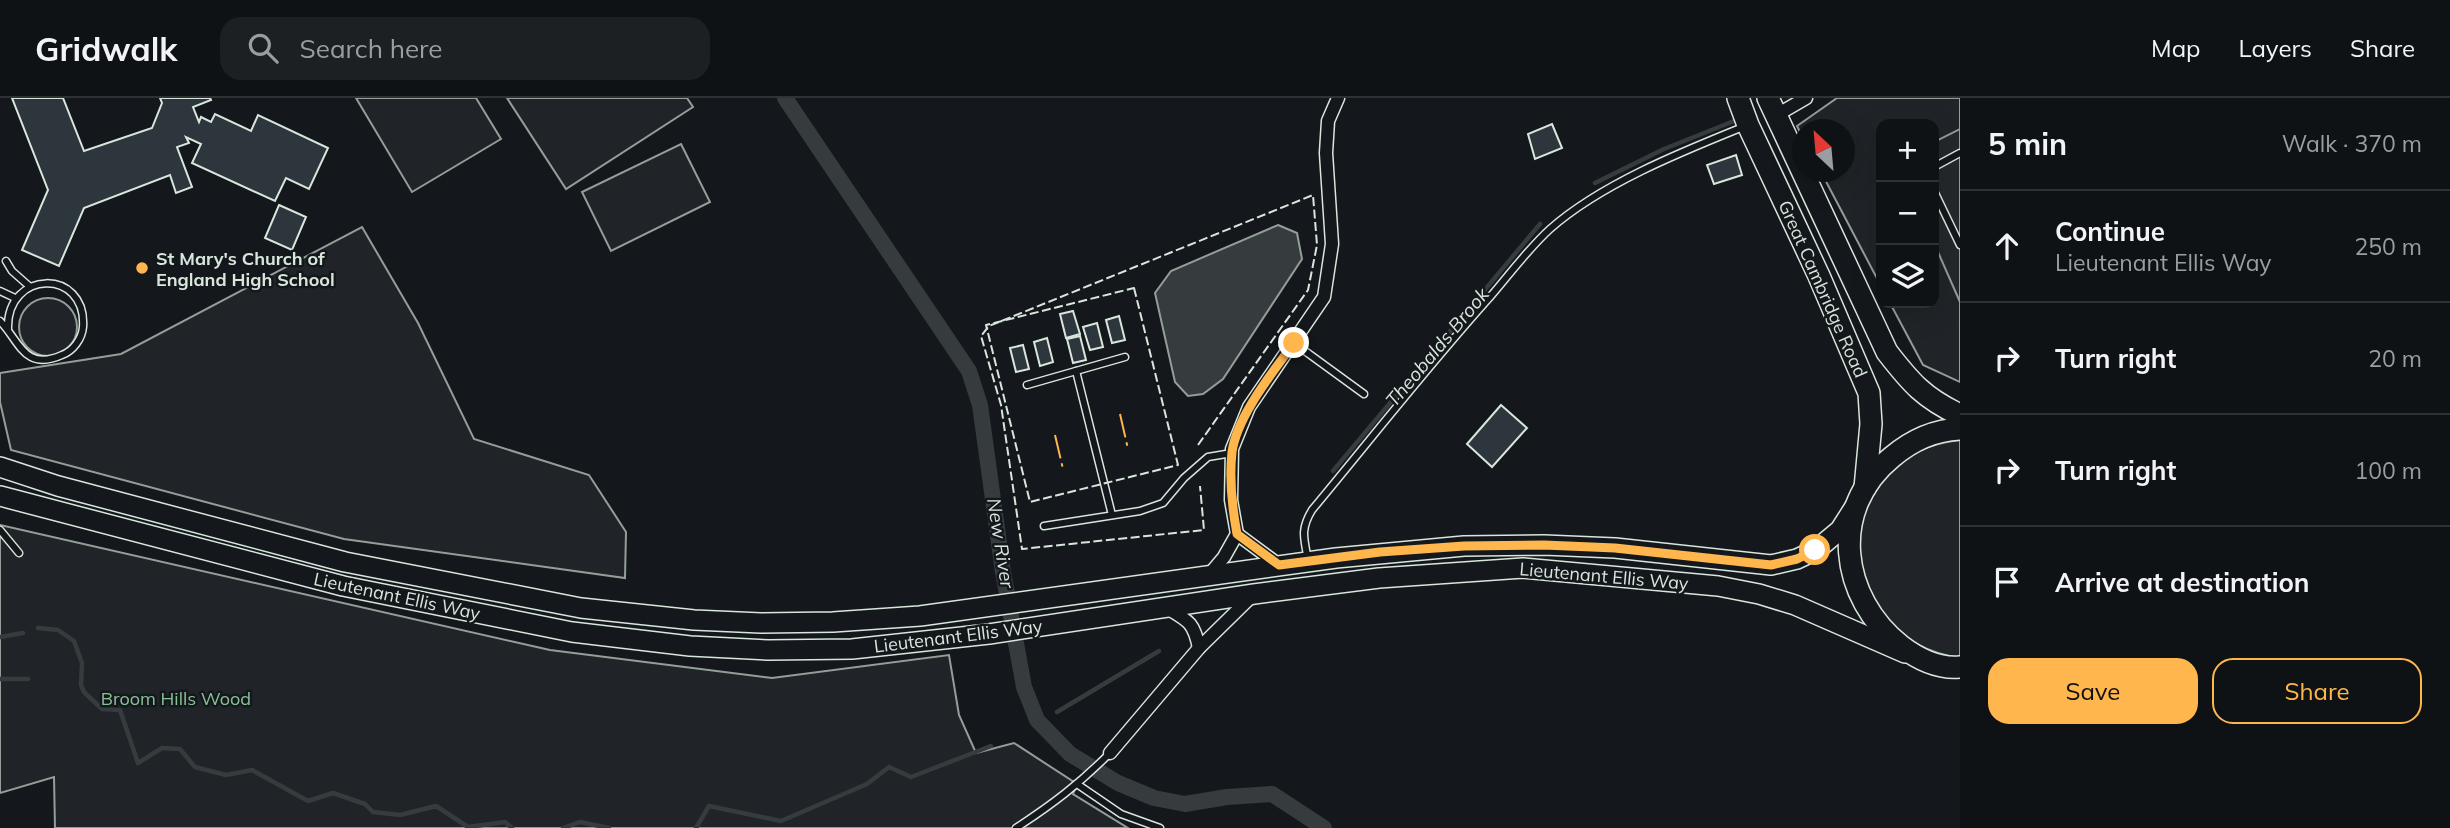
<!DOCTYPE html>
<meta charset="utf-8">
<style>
:root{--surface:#0f1215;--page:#1d2022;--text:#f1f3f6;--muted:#9b9ea0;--line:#2f3234;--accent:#ffb74d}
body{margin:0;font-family:Mulish,sans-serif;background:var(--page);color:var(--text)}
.controls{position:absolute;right:21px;top:21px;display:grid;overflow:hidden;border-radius:14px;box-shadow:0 7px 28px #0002}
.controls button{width:63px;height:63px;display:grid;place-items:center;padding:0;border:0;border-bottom:2px solid var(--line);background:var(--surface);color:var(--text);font:35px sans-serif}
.compass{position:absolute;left:1792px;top:21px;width:63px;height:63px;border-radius:50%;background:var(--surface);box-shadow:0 7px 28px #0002;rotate:334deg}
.stop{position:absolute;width:21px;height:21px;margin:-16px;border:5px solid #ffb74d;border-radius:50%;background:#fff}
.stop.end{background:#ffb74d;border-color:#fff;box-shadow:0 2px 7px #0008}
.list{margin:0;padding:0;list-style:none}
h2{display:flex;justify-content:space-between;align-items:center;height:91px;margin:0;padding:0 28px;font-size:30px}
h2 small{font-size:23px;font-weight:400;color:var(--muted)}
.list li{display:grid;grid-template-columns:46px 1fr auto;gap:21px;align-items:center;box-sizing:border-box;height:112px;padding:0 28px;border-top:2px solid var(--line)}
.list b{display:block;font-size:26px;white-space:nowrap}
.list p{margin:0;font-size:23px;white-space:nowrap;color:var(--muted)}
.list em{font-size:23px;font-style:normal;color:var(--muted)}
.actions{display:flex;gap:14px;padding:21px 28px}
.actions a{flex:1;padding:16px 0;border:2px solid var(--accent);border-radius:21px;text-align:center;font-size:24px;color:var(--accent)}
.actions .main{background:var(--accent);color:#111}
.icon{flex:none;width:38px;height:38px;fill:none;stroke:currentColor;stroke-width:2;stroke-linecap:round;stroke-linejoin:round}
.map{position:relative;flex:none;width:1960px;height:730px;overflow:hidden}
header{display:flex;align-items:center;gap:42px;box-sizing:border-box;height:98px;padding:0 35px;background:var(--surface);border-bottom:2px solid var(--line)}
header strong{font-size:33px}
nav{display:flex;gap:38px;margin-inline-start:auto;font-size:24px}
.search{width:490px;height:63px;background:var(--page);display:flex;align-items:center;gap:18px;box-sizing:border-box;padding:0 24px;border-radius:21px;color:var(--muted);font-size:26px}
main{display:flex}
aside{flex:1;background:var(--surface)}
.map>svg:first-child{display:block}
.green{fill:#202428;stroke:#939e99;stroke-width:2}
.parking{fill:#24282b;stroke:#939e99;stroke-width:2}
.water{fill:#363b3e;stroke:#939e99;stroke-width:2}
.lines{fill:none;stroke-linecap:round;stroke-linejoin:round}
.stream{stroke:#363b3e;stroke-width:4.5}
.canal{stroke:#363b3e;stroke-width:16}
.building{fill:#2c363c;stroke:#d8e6dc;stroke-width:2}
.service-casing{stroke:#d8e6dc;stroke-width:9}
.minor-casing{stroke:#d8e6dc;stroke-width:15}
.secondary-casing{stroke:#d8e6dc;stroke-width:22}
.trunk-casing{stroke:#d8e6dc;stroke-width:24}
.service{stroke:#14181c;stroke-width:6}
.minor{stroke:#14181c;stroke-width:12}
.secondary{stroke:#14181c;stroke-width:19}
.trunk{stroke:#14181c;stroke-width:21}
.fence{stroke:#d8e6dc;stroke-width:2;stroke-dasharray:9 3.5;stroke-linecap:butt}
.power{stroke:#ffb74d;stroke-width:2;stroke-dasharray:24 5 3.5 5;stroke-linecap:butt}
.route{stroke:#ffb74d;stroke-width:9}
.poi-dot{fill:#ffb74d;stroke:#14181c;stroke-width:2.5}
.labels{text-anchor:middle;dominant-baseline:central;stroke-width:5;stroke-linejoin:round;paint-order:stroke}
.poi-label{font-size:18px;font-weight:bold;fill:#d8e6dc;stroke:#14181c;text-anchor:start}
.street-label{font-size:18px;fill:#d8e6dc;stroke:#14181c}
.park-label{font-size:18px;fill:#8ac095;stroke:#14181c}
.water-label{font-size:19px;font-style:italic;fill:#d8e6dc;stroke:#14181c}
</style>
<header>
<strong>Gridwalk</strong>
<div class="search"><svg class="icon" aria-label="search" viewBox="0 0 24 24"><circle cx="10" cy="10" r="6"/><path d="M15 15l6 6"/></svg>Search here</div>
<nav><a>Map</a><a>Layers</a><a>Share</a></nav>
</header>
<main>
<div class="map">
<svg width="1960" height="730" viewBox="0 0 1960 730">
<rect width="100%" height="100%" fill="#14181c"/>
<!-- green -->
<g class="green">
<polygon points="356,0 476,0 501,41 412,94"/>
<polygon points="507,0 687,0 693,9 566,91"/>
<polygon points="1837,0 1960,0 1960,284 1923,267 1890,205 1934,205 1934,26 1881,26 1881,188 1821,74 1844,74 1844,32 1802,32 1802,38 1797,28"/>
<polygon points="681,46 710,104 611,153 582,94"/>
<polygon points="362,129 418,225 474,341 589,377 626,434 625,480 344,441 11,352 0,304 0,275 121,256"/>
<circle cx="48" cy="229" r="29"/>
<path d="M1960 342V560C1826 540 1826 356 1960 342Z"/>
<polygon points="0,427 550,552 772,580 949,557 959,617 976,655 1014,645 1077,686 1073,696 1128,730 55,730 54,679 0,695"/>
</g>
<!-- parking -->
<polygon class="parking" points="1960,31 1960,204 1934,145 1934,44"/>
<!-- water -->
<polygon class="water" points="1278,127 1297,135 1302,161 1223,281 1203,296 1188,298 1175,284 1155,195 1171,173"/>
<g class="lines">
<!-- stream -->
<g class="stream">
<polyline points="1595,85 1664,51 1734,23"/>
<polyline points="1333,373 1540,126"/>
<polyline points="38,530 58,532 74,543 82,565 81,587 84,594 102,611 120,612 138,665 162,650 180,651 195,669 226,677 252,672 308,703 333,695 365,706 373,714 400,717 436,708 468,729 505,724 512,730"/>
<polyline points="0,539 23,535"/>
<polyline points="0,581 28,581"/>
<polyline points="1057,614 1159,553"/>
<polyline points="563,730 580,724 609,730"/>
<polyline points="696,730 709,708 781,723 867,686 889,669 911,679 991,648"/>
</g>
<!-- canal -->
<polyline class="canal" points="785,0 969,273 980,307 1003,474 1024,589 1037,622 1070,656 1118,685 1154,700 1185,706 1227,699 1272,696 1324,730"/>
</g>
<!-- building -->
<g class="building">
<polygon points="12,0 63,0 84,53 152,30 162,5 160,0 210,0 211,2 193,9 199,24 201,19 211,24 215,16 251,33 258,17 328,50 309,91 286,80 275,103 192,65 201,46 186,39 189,45 177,49 192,89 176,95 170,77 84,110 59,168 22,152 48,92"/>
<polygon points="1552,26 1562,50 1535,61 1528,36"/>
<polygon points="1736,57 1742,77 1714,86 1707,67"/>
<polygon points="279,107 306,119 292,152 265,140"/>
<polygon points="1073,213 1080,236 1066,240 1060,216"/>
<polygon points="1119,218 1125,242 1112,245 1106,222"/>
<polygon points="1097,225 1103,249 1090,252 1083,229"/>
<polygon points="1080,238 1086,262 1073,265 1067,241"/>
<polygon points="1047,240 1053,264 1040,268 1034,244"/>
<polygon points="1023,247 1029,271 1016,274 1010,250"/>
<polygon points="1501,307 1527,330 1492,369 1467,346"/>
</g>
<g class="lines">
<defs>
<g id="service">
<polyline points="1934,69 1960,55"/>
<polyline points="1934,93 1960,147"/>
<polyline points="6,163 12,173 29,188"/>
<polyline points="0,193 15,200"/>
<path d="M0 223C19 242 24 274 62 257 73 253 82 241 83 229 87 170 6 171 8 231"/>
<polyline points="1294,245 1364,296"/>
<polyline points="1076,273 1112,417"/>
<polyline points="1027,287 1125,259"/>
<polyline points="1044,428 1140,413 1163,405 1184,380 1208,359 1232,355"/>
<polyline points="0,432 19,455"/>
<path d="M1308 462C1304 440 1300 432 1312 412 1371 341 1428 268 1490 199 1509 177 1528 151 1550 131 1601 86 1681 54 1743 29"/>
<polyline points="1077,686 1121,716 1160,730"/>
<path d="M1016 730C1053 706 1079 686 1110 655"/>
</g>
<g id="minor">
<polyline points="1775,18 1806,0"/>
<polyline points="1237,436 1279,467"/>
<polyline points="1208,478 1224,459 1237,436 1231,402 1232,351 1249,309 1324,199 1332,146 1326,55 1328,23 1338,0"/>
<path d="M1167 510C1189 523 1194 525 1199 550"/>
<polyline points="1110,655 1199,550 1254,496"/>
</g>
<g id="secondary">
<polyline points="0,369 58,388 345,464 581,510 694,522 761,525 833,524 920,518 1336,460 1464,448 1544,447 1615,450 1771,467 1797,461 1816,452 1840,432 1854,410"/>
<polyline points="0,398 343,488 572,534 690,548 768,552 852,551 989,536 1254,496 1379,480 1523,470 1718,488 1759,496 1795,507 1905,555"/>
</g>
<g id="trunk">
<polyline points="1738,0 1748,27 1819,178 1869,295 1871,326 1865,390"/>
<path d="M1768 0 1887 254C1911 285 1924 300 1960 317"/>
<path d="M1960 331C1935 332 1911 343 1892 359 1828 411 1840 500 1901 548 1918 561 1938 571 1960 569"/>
</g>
</defs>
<!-- service casing -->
<use href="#service" class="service-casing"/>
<!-- minor casing -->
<use href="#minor" class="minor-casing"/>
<!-- secondary casing -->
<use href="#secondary" class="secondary-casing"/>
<!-- trunk casing -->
<use href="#trunk" class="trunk-casing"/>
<!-- service -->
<use href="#service" class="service"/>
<!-- minor -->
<use href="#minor" class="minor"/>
<!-- secondary -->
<use href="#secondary" class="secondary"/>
<!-- trunk -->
<use href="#trunk" class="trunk"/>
<!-- fence -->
<g class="fence">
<polygon points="1134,190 1178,367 1030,404 986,227"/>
<polyline points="1198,347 1308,192 1317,147 1313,97 989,228 981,238 1001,307 1022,451 1204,432 1200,388"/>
</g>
<!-- power -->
<g class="power">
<polyline points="1120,316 1128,351"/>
<polyline points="1055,337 1063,371"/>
</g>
</g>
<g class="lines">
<!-- route -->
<path class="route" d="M1294 245C1273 274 1237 318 1232 354 1229 382 1232 409 1237 436L1279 467 1380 454 1464 448 1544 447 1615 450 1771 467 1797 461 1815 452"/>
</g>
<!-- markers -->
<circle class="poi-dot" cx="142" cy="170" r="7"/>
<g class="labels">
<!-- poi labels -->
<g class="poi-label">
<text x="156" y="160">St Mary's Church of<tspan x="156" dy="21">England High School</tspan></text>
</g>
<!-- street labels -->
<g class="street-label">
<text transform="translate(1823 191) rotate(66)">Great Cambridge Road</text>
<text transform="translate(1604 478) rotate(5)">Lieutenant Ellis Way</text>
<text transform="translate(397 498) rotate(12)">Lieutenant Ellis Way</text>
<text transform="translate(958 538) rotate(-7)">Lieutenant Ellis Way</text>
</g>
<!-- park labels -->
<g class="park-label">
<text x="176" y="600">Broom Hills Wood</text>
</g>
<!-- water labels -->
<g class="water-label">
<text transform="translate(1437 249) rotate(-50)">Theobalds Brook</text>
<text transform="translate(1001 445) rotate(81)">New River</text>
</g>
</g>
</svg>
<div class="controls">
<button>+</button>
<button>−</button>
<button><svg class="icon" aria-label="layers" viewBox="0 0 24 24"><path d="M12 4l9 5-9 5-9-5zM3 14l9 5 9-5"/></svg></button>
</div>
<svg class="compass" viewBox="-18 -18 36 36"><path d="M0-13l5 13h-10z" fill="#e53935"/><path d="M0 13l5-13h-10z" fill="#9b9ea0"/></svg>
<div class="stop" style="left:1815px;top:452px"></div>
<div class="stop end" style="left:1294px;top:245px"></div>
</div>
<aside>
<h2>5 min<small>Walk · 370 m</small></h2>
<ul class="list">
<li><svg class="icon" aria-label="ahead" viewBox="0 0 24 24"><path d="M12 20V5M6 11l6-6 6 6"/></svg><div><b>Continue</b><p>Lieutenant Ellis Way</p></div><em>250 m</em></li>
<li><svg class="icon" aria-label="right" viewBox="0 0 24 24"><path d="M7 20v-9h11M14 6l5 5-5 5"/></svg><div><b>Turn right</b></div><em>20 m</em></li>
<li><svg class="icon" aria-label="right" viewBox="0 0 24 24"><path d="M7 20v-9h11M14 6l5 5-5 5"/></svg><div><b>Turn right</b></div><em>100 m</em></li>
<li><svg class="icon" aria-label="arrive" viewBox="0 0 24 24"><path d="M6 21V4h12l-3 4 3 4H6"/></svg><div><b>Arrive at destination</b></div></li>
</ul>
<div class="actions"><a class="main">Save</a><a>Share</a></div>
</aside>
</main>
